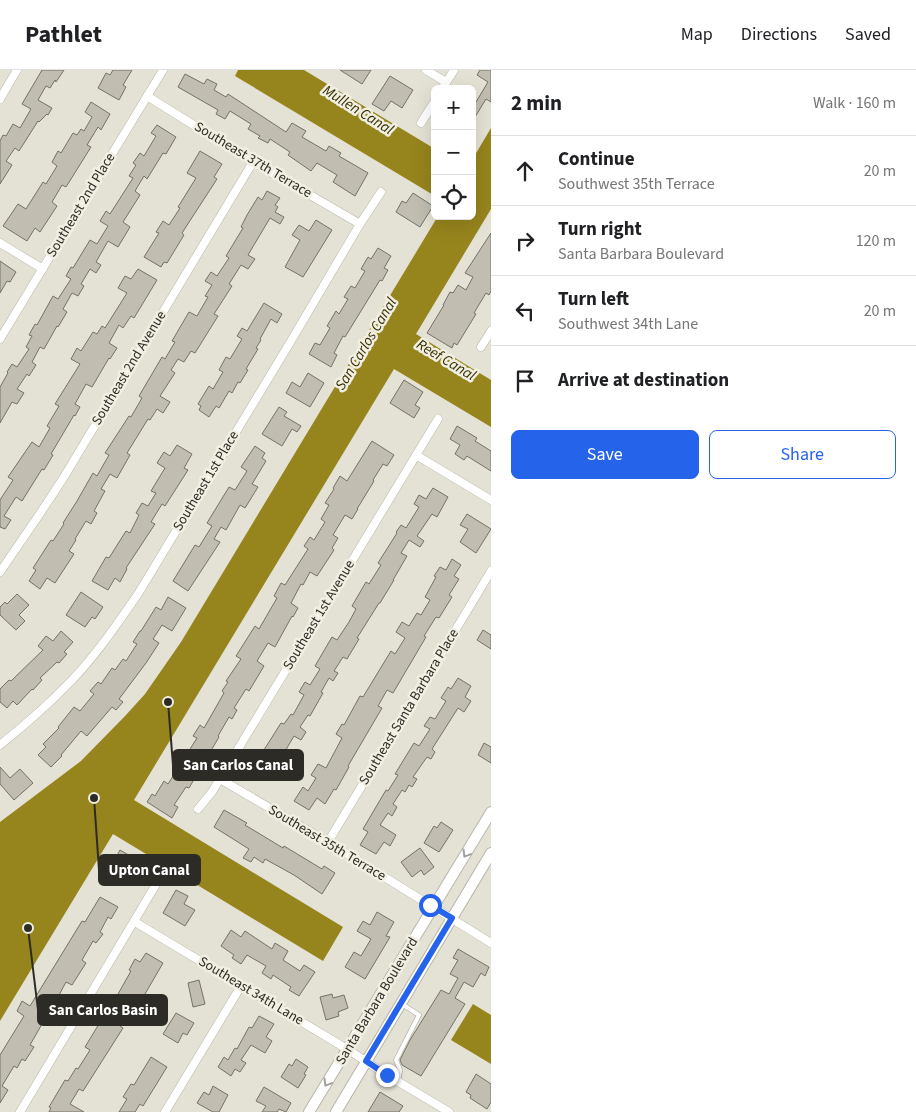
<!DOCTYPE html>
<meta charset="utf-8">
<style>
:root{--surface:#fff;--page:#f2f2f2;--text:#202124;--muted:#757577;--line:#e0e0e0;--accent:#2563eb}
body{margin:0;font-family:"Source Sans 3",sans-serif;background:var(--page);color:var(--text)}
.controls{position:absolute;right:15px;top:15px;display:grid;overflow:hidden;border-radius:8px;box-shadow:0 5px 20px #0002}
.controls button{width:45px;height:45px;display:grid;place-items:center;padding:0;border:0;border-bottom:1px solid var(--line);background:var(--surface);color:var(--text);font:25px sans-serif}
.stop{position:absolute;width:15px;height:15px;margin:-11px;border:4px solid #2563eb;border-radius:50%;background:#fff}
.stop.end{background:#2563eb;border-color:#fff;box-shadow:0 1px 5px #0008}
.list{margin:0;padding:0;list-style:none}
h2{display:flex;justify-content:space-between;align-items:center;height:65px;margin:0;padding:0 20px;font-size:21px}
h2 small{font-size:16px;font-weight:400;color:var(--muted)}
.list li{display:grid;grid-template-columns:32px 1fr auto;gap:15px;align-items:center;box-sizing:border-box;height:70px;padding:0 20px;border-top:1px solid var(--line)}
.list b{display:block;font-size:19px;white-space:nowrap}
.list p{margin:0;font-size:16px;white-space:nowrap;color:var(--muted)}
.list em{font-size:16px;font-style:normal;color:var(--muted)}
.actions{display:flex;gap:10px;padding:15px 20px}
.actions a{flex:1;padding:11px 0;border:1px solid var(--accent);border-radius:8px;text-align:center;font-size:18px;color:var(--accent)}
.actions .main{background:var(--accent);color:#fff}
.icon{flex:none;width:28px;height:28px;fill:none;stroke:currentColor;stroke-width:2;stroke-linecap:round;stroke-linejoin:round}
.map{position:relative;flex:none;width:491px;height:1042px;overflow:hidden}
header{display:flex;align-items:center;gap:30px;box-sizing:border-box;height:70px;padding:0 25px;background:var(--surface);border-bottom:1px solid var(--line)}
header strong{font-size:24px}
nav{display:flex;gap:28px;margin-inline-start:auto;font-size:18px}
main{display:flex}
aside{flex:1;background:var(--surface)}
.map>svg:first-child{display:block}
.water{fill:#96841c}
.building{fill:#c1beb1;stroke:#747267}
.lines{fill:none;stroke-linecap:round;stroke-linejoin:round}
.lane-casing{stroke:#b8b6a9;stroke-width:5.5}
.street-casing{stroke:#b8b6a9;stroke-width:9}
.secondary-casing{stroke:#b8b6a9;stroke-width:12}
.lane{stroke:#fff;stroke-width:4}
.street{stroke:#fff;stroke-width:8}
.secondary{stroke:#fff;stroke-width:10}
.oneway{stroke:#a0a09d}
.route{stroke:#2563eb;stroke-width:6}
.labels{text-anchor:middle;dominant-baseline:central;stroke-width:5;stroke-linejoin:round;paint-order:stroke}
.street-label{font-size:14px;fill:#2c2b26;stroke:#f1efe1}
.water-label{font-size:15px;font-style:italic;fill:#362e03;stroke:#f1efe1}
.leader{fill:none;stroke:#2c2b26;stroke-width:2}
.callout-dot{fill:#2c2b26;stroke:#f1efe1;stroke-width:2}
.callout{fill:#2c2b26;stroke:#2c2b26;stroke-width:2}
.callout-label{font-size:15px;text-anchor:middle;font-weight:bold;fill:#fff}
</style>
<header>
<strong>Pathlet</strong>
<nav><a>Map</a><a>Directions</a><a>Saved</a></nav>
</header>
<main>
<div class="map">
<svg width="491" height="1042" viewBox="0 0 491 1042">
<rect width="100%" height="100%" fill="#e4e2d4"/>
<!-- water -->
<g class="water">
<polygon points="238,0 304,0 435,79 435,126 235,6"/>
<polygon points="491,58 491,139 416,264 491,310 491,357 394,299 134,730 343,857 323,891 113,764 0,951 0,752 81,691 126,645 145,624 181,572 438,146 472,146 472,90"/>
<polygon points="473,934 491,945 491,994 451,970"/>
</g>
<!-- building -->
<g class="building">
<polygon points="42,0 64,0 56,12 55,10 50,18 46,16 38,30 52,38 48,45 47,44 39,52 38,51 19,81 15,78 6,91 12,95 0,114 0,71 3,65 6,66 13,54 20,58 31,39 22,34"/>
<polygon points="113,0 132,0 123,15 126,17 119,30 98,18 106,3 110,5"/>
<polygon points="340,0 371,0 362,14"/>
<polygon points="480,0 491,0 491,32 486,29 472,52 472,29 476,32 488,12 477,5"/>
<polygon points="185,4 204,14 207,9 217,14 214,20 226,27 228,24 286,62 292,53 306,61 302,67 326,81 329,76 341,83 339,86 368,103 355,126 333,112 337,105 317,93 311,101 288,85 290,82 270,69 268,73 258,68 260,66 248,59 251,54 230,41 225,49 216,44 218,40 178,17"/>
<polygon points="390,6 413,20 402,38 391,31 384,41 372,34"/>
<polygon points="91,32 110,44 101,60 98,57 87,75 91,77 66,117 62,115 52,132 57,136 40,162 35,158 27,171 3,156 18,134 26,139 43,112 46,114 57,96 52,92 58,81 61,83 73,63 77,65 81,59 84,61 92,47 85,42"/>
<polygon points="157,55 176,67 166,84 163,83 147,109 144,106 135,121 140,125 123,152 130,157 118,177 108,171 96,192 101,195 96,203 90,199 81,214 84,216 78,226 72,223 63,239 67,242 58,257 57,256 44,279 40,277 32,292 36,295 29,306 27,304 17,319 24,323 17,334 12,332 0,353 0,317 8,303 7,302 12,294 17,297 29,279 26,277 32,266 29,265 35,254 37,255 53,226 58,229 71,209 66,206 71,197 73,198 90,170 97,174 108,156 100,151 106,141 110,144 133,108 129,106 136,95 133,93 140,83 144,86 156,66 151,63"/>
<polygon points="200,81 222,94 214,107 217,109 182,163 184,165 167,193 164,192 161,197 144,187 159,163 156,162 163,151 169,155 180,138 178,137 196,108 187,103"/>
<polygon points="267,121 280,128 275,135 278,137 275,142 284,147 280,154 270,148 248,185 255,189 248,199 241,195 229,214 232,216 214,244 218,246 195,283 191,281 184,292 178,289 171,300 175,303 160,326 170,332 163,343 157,339 150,350 148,349 127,383 130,385 117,408 110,404 101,419 105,421 94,441 97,443 91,454 86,451 75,469 76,470 69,481 74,484 55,513 47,508 40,519 29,511 36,500 33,498 51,470 53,471 64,454 63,453 77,431 93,403 97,406 109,385 105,383 129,346 131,347 142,328 139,326 162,287 165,289 175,272 172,271 189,242 197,246 208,227 205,226 212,215 205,211 211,202 217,206 229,188 226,186 243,158 241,157 247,145 258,127 262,130"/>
<polygon points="413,123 433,136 420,157 396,142 402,131 406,133"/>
<polygon points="316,150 332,160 303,207 285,197 300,170 292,165 299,155 309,161"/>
<polygon points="491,163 491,221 489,225 486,223 474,243 476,244 457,275 454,273 452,278 427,263 444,235 443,235 450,222 453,223 458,215 466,220 473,207 465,203"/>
<polygon points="378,178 391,186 384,198 388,200 382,211 380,210 345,267 343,266 334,283 337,285 331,297 309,284 315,273 320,275 330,258 327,256 336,241 339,244 348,229 344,227 351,216 355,218 365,201 361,199 368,187 371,189"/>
<polygon points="0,191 16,202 10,212 7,211 0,223"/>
<polygon points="138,199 157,210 134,248 131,246 123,258 119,255 109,273 117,278 110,289 109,288 92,317 86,314 75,334 80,337 75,346 74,345 51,384 53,385 44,400 42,399 22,431 16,427 4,446 11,450 5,459 0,457 0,430 13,410 8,407 32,372 39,377 50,358 47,356 59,336 55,334 80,294 71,289 77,278 81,281 93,262 97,264 102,256 105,258 127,223 118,218 125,206 131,209"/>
<polygon points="264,233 282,244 277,253 271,249 260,269 261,270 256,278 258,279 246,299 248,300 240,313 238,312 232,323 229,321 219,338 216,336 209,347 199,340 201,336 198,334 209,316 213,319 223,302 219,300 226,287 230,289 242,269 237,266 242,258 247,261"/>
<polygon points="308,303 324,313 310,337 286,323 292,312 300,317"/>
<polygon points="404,310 423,322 415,335 420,338 414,348 390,333"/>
<polygon points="279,337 287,342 284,346 301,356 297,362 292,359 282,376 262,364"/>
<polygon points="457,356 477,368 475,371 491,381 491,401 467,386 464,390 455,384 460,375 450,369"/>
<polygon points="372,371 394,385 387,396 383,394 373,410 374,411 357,439 358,439 352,449 345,445 333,465 338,468 332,478 334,480 317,506 310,502 303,515 301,514 291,533 298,538 293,547 292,546 275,577 268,573 257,591 264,596 249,621 246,619 234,638 237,640 232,649 229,647 218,666 219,667 189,718 186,717 174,735 178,737 172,748 147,732 152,724 155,726 164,711 168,714 197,668 193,666 200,655 204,658 224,623 222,621 228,612 226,611 241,589 236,586 255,556 259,559 277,528 274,526 281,513 285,515 308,479 304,476 310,467 314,470 325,452 321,449 329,435 325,433 334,419 333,418 340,406 347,411"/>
<polygon points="177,375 192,384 184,398 188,400 165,436 162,434 151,452 155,454 126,498 127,499 120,512 115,508 108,520 92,511 106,487 109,488 126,461 130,463 139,445 136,443 142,433 148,436 156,423 151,421 165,398 157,393 164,382 170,386"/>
<polygon points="255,376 265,383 262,388 266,391 252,414 258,417 245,438 240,435 226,460 221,457 214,469 220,472 188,521 173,511 195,475 199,477 212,456 207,453 229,417 235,420 247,401 241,397"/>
<polygon points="433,418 448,427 437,447 432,444 417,466 424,471 420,477 409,470 401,483 407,486 393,510 394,510 380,533 379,533 357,568 359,569 347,589 343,587 334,601 338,603 333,611 329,608 321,622 323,623 310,646 308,645 300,657 306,662 301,670 294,666 284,683 285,684 278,696 272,693 267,701 257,695 264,684 262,683 281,653 284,654 291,644 293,645 304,625 299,622 305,612 310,615 320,599 315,596 332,567 337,570 349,552 356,539 352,536 366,512 369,514 381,495 378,493 397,463 396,462 401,455 406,458 419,437 414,434 419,425 426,429"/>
<polygon points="467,444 491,459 476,483 460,472 468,459 460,455"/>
<polygon points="452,489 461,495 454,506 459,509 449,525 452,527 439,548 436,547 424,566 426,567 393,623 387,620 378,636 382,638 348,696 349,697 336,720 334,719 325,734 317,728 309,740 294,731 303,717 308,721 316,708 311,705 318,694 326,698 342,668 336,664 342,654 344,655 360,626 363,627 391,581 395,584 405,568 396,562 402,552 409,556 417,543 421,545 430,530 425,527 436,507 434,506 440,497 446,500"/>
<polygon points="81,522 103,537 95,549 92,547 85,557 66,545"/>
<polygon points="17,524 29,535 19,545 25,551 16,560 0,545 0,537 5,532 7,534"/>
<polygon points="168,527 186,538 172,561 162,555 153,569 159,573 146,593 119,629 123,632 116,640 112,637 87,666 81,661 61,685 62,686 51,697 38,685 46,677 43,674 59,658 58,657 74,637 80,641 94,624 90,621 98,612 101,614 112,598 115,600 123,589 126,591 137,574 133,572 140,561 141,561 156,537 161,540"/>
<polygon points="483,560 491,565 491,579 477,570"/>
<polygon points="61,561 73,572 64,582 67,584 59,593 57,592 40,608 42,610 33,620 32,619 17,635 13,631 7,638 0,632 0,619 9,610 11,611 43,580 38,576 46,566 53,571"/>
<polygon points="458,608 471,616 465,627 471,631 464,642 458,638 432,679 435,682 431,689 427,687 413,707 417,709 412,717 409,715 405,722 402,720 393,734 397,737 392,746 388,743 380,755 396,765 390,776 384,772 376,784 360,775 368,762 363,759 386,720 388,721 398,705 395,704 414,673 419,676 430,659 424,656 430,647 435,649 446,631 441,628 448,617 451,619"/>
<polygon points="484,673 491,677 491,693 478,685"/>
<polygon points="0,697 10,708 20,699 33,713 14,730 0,714"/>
<polygon points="224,740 247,753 245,755 283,778 284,776 322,799 324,796 335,803 322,824 294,805 265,789 263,793 254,787 251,792 243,788 249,779 214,757"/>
<polygon points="441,752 453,760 439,782 424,773 434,756 437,758"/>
<polygon points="420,778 434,797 424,805 421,800 412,807 401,792"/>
<polygon points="120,780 144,794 137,806 133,804 126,815 116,809 119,805 114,802 119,794 114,791"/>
<polygon points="176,820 188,826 184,834 195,840 185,856 163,843"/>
<polygon points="100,827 118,837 111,849 108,847 100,862 103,864 96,873 93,871 82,890 86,893 72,915 66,912 57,929 61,932 54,943 52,942 44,956 42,954 30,975 34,977 25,991 22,989 17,998 14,996 2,1016 8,1020 0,1033 0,985 24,946 17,941 22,931 30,936 82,851 85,852"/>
<polygon points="377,842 394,852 386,866 390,867 365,909 345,897 354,882 361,886 371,869 357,861 363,851 370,855"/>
<polygon points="231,860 241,867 245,861 272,879 275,873 288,881 283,890 300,901 304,895 315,902 299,926 289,920 291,917 273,905 271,909 262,903 266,896 247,885 241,894 232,888 234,885 221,876"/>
<polygon points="458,879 489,897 485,906 481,903 473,917 464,912 455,928 465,934 421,1006 402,995 400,990 410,970 441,920 449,924 458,908 450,904 458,890 453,888"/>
<polygon points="146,883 163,893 145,924 147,926 135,947 129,943 120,956 123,958 83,1021 79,1019 70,1034 84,1042 49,1042 51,1038 49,1037 65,1010 68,1011 76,998 78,999 90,980 85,977 102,949 105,951 110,943 113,945 124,927 118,924 131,901 129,900 135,889 140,892"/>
<polygon points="199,910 205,934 193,937 188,913"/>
<polygon points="332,924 333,928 344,925 348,938 338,942 339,946 326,950 320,927"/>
<polygon points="176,943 194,953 187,965 183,963 178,973 163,964"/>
<polygon points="259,946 274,954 266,967 272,971 265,983 251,975 241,990 246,993 240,1002 235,999 231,1006 218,997 224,987 228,990 235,978 237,979 249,957 252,958"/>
<polygon points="151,987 167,997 143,1036 140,1034 135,1042 119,1042 127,1029 123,1027 131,1014 134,1015"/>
<polygon points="296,989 308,997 304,1004 306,1005 298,1018 281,1007 289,994 292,996"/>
<polygon points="476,1004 491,1014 491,1032 487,1039 470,1028 471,1025 466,1022"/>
<polygon points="213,1016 228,1025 219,1042 213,1042 197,1033 204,1022 209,1025"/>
<polygon points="264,1017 291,1033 286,1042 279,1039 277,1042 262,1042 266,1036 256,1031"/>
<polygon points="380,1022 403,1036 399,1042 368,1042"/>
</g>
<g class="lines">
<defs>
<polyline id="lane" points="398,1012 400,1000 396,990 419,945 402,934"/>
<g id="street">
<polyline points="426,0 446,12"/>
<polyline points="442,19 454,0"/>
<polyline points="147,26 253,92 360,154"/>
<polyline points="0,29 17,0"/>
<polyline points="421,53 435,31"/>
<polyline points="0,173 43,199"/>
<polyline points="0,269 163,0"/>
<polyline points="481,277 491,261"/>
<polyline points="416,385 491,430"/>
<polyline points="0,502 41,442 64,407 253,92"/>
<path d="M0 675C25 655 50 633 72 610 97 584 117 554 138 524L291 271 360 154 381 122"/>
<polyline points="220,709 328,772 491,873"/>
<polyline points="198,739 212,722 438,349"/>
<polyline points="328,772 491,501"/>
<polyline points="135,852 347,979 387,1005 449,1042"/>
<polyline points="20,1042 155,816"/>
<polyline points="165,1042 241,916"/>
</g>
<g id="secondary">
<polyline points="309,1042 491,742"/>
<polyline points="336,1042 491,783"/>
</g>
</defs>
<!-- lane casing -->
<use href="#lane" class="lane-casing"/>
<!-- street casing -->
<use href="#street" class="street-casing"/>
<!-- secondary casing -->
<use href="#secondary" class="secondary-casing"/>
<!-- lane -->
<use href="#lane" class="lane"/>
<!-- street -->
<use href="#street" class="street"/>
<!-- secondary -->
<use href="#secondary" class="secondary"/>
</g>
<!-- one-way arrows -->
<defs><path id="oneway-chevron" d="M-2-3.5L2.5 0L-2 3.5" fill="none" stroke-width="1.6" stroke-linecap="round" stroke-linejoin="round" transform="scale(1.25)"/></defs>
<g class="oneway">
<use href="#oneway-chevron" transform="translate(466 784) rotate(121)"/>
<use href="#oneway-chevron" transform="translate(327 1013) rotate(121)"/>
</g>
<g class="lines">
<!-- route -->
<polyline class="route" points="387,1005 366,991 452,848 430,835"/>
</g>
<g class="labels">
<!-- street labels -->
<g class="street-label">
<text transform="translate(253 90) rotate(31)">Southeast 37th Terrace</text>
<text transform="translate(81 135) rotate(-59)">Southeast 2nd Place</text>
<text transform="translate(129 298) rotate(-59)">Southeast 2nd Avenue</text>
<text transform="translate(206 411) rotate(-59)">Southeast 1st Place</text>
<text transform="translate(319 545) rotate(-59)">Southeast 1st Avenue</text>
<text transform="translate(409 637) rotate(-59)">Southeast Santa Barbara Place</text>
<text transform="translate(327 773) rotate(31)">Southeast 35th Terrace</text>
<text transform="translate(251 921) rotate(31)">Southeast 34th Lane</text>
<text transform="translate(377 931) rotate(-59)">Santa Barbara Boulevard</text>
</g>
<!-- water labels -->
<g class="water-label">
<text transform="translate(358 40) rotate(32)">Mullen Canal</text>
<text transform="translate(366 274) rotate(-59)">San Carlos Canal</text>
<text transform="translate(446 290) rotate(31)">Reef Canal</text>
</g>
</g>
<!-- callouts -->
<path class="leader" d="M168 632L173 695M94 728L99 800M28 858L38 940"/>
<g class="callout-dot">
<circle cx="168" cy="632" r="5"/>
<circle cx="94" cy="728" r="5"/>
<circle cx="28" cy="858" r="5"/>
</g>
<g class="callout">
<rect x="173" y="680" width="130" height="30" rx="5"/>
<rect x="99" y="785" width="101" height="30" rx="5"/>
<rect x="38" y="925" width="129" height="30" rx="5"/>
</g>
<g class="callout-label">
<text x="238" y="700">San Carlos Canal</text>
<text x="149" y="805">Upton Canal</text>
<text x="103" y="945">San Carlos Basin</text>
</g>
</svg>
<div class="controls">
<button>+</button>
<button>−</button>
<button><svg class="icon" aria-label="locate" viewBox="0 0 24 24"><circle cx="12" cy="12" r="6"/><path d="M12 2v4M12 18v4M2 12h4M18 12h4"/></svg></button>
</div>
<div class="stop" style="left:430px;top:835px"></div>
<div class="stop end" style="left:387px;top:1005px"></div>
</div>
<aside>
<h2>2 min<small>Walk · 160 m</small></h2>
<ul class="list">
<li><svg class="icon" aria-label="ahead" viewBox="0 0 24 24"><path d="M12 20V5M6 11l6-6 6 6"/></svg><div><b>Continue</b><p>Southwest 35th Terrace</p></div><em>20 m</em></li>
<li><svg class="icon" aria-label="right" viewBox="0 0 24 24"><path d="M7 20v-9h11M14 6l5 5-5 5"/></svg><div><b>Turn right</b><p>Santa Barbara Boulevard</p></div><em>120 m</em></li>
<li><svg class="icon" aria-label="left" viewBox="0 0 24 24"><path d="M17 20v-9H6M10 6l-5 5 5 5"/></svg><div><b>Turn left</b><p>Southwest 34th Lane</p></div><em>20 m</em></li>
<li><svg class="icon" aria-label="arrive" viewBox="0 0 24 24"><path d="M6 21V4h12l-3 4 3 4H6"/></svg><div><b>Arrive at destination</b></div></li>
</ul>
<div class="actions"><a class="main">Save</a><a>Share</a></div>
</aside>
</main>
